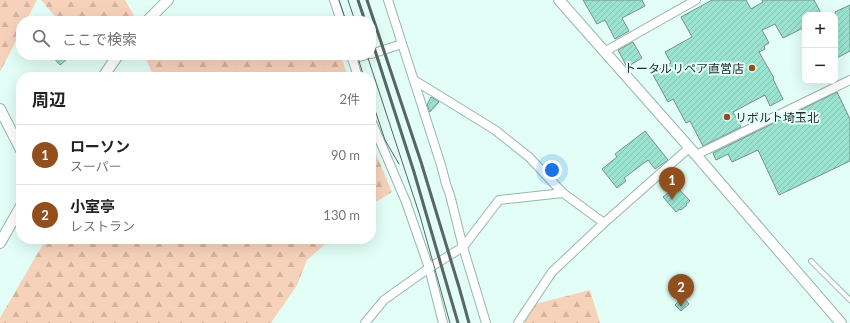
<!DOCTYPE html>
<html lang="ja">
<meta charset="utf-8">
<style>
:root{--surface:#fff;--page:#f2f2f2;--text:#202124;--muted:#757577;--line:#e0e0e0;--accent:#914f1d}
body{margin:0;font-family:Lato,"Noto Sans JP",sans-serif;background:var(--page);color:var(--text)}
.controls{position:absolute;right:12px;top:12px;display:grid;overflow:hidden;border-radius:8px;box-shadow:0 4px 16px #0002}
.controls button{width:36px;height:36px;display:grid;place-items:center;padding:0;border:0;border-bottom:1px solid var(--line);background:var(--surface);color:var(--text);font:20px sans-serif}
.you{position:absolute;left:552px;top:170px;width:14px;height:14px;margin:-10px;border:3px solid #fff;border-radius:50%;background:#1a73e8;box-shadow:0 0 0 6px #1a73e833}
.badge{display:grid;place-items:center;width:26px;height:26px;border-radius:50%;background:var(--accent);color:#fff;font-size:13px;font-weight:700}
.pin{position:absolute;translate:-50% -33px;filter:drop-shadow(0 1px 2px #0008)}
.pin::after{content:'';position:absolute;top:21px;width:14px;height:12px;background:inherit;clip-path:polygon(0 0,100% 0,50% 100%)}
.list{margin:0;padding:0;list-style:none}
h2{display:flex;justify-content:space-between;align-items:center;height:52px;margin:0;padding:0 16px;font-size:17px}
h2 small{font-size:13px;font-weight:400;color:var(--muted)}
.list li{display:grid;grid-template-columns:26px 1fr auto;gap:12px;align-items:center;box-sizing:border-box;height:60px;padding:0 16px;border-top:1px solid var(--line)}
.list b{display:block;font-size:15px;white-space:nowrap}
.list p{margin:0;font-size:13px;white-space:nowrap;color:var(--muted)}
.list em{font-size:13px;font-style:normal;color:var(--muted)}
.icon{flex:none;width:22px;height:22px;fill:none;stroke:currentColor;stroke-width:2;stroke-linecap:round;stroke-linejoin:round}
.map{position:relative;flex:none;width:850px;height:323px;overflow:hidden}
.search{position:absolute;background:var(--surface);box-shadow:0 4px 16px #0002;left:16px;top:16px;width:360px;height:44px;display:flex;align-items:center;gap:10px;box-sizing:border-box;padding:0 14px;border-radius:16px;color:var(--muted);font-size:15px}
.panel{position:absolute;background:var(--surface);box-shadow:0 4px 16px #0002;left:16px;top:72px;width:360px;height:172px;border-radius:16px}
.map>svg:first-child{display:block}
.forest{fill:url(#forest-firs)}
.building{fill:url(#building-hatch);stroke:#78918a}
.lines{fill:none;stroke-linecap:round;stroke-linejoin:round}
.service-casing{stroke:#9ab5ad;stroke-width:6}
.minor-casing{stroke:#9ab5ad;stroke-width:10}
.tertiary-casing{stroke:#9ab5ad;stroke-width:12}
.service{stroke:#fff;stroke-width:4}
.minor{stroke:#fff;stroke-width:8}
.tertiary{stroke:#fff;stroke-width:10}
.tram{stroke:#576763;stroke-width:1}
.rail{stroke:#576763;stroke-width:3}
.poi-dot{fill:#914f1d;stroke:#e2fef6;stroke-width:1.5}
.labels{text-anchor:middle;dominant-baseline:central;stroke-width:4;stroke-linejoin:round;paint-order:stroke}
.poi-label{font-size:12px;fill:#1e2926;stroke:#e2fef6;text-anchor:end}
</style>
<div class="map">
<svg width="850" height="323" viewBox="0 0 850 323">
<defs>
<pattern id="forest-firs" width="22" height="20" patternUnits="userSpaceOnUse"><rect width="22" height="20" fill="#f7d2bb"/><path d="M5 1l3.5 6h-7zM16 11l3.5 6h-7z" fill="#d3b4a1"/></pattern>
<pattern id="building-hatch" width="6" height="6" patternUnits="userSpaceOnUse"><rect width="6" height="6" fill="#9be3d1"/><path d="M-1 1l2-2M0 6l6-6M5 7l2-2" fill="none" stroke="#85c3b3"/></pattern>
</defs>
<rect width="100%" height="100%" fill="#e2fef6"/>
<!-- forest -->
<g class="forest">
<polygon points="0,0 37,0 26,21 21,21 21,31 0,72"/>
<polygon points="41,0 125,0 137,21 59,21"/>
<polygon points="144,55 317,55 342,59 348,77 154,77"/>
<polygon points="371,142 392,192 371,205"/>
<polygon points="42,239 331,239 307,260 297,285 271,323 0,323 0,318 43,244"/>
<polygon points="590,290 600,323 525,323 520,308"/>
</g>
<!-- building -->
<g class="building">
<polygon points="583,0 642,0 645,6 622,18 629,31 615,39 605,20 597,24"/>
<polygon points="712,0 746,0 751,9 763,2 762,0 814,0 822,15 805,15 805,27 783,38 775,24 762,30 769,43 764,46 765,49 759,52 774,78 773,79 783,99 770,106 765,95 733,112 741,127 703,146 690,121 686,123 673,99 668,102 652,73 671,63 665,52 692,37 681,17"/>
<polygon points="850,5 850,51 835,59 835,12"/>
<polygon points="633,42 642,58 627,67 618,50"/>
<polygon points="51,55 72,55 60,65"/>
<polygon points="837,92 850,119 850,161 779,195 758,150 732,162 728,154 716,160 713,153"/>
<polygon points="431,97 439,102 430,112 427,105"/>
<polygon points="645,131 668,160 655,169 648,160 624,178 626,181 617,188 602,169 617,157 615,154"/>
<polygon points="676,186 690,201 686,204 687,205 681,210 680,209 676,212 663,197"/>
<polygon points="683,297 689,304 681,311 675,305"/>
</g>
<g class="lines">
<defs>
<polyline id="service" points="811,261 850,300"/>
<g id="minor">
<polyline points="334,0 341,21"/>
<polyline points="388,0 441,165 446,184 450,195 463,247 486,323"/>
<polyline points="604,52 696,0"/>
<polyline points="371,54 402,44"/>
<polyline points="351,55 358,77"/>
<polyline points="352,59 366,55"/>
<polyline points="414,80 495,130 529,157 563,193"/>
<polyline points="371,120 406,202 429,268 443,323"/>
<polyline points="696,155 850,80"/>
<polyline points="365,323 384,300 429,268 463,247 499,200 563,193 604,223"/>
<polyline points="518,323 552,272 604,223 689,148"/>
</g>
<g id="tertiary">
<polyline points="559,0 696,155 841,323"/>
<polyline points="147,21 168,0"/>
<polyline points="103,77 118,55"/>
<polyline points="0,109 21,150"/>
<polyline points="0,243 21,206"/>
</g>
</defs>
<!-- service casing -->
<use href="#service" class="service-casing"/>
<!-- minor casing -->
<use href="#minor" class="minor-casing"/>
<!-- tertiary casing -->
<use href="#tertiary" class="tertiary-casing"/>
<!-- service -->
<use href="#service" class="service"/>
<!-- minor -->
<use href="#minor" class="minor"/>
<!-- tertiary -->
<use href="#tertiary" class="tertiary"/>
<!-- tram -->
<g class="tram">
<polyline points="339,0 346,21"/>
<polyline points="348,0 355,21"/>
<polyline points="357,55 364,77"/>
<polyline points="367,55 420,216 450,323"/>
<polyline points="371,98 385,140 399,164"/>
</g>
<!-- rail -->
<g class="rail">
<polyline points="358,0 365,21"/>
<polyline points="367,0 421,162 459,287 469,323"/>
<polyline points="371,38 414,172 458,323"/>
</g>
</g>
<!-- markers -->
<g class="poi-dot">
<circle cx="752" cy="68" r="4"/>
<circle cx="727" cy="117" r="4"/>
</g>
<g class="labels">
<!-- poi labels -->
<g class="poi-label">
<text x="744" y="68">トータルリペア直営店</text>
<text x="735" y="117" text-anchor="start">リボルト埼玉北</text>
</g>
</g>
</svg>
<div class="controls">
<button>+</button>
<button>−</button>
</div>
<div class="you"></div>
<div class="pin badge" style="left:672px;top:200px">1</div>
<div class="pin badge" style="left:681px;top:307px">2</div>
<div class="search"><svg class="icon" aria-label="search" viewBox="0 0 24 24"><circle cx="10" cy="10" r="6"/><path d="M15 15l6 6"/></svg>ここで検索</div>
<section class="panel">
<h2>周辺<small>2件</small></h2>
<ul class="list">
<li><span class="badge">1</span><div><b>ローソン</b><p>スーパー</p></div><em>90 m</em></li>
<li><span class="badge">2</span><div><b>小室亭</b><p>レストラン</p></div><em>130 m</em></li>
</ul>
</section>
</div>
